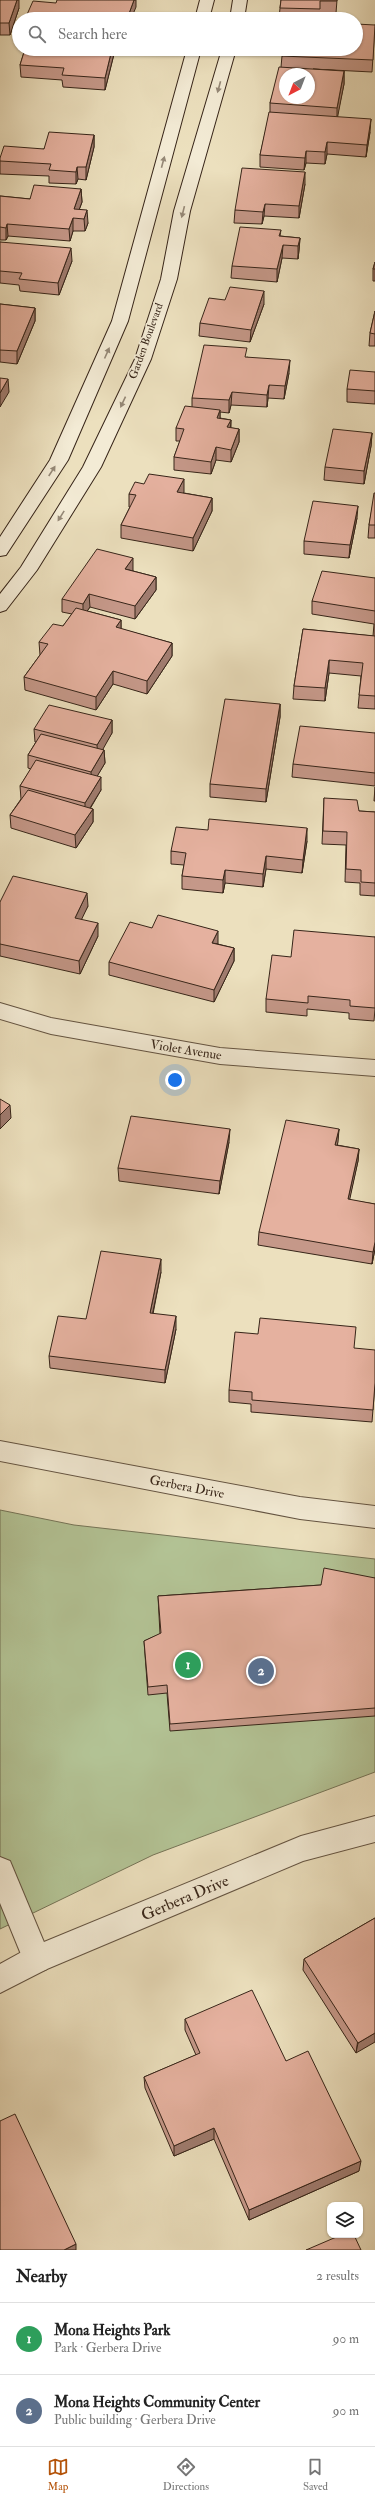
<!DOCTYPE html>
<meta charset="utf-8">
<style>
:root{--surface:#fff;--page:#f2f2f2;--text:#222;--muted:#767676;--line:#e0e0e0;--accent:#b45309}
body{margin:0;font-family:"IM FELL Double Pica",serif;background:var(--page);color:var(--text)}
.controls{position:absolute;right:12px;bottom:12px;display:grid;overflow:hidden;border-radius:8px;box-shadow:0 1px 3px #0004}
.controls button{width:36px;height:36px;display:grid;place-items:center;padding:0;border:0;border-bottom:1px solid var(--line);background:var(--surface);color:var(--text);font:20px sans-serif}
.compass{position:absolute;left:279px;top:68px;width:36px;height:36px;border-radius:50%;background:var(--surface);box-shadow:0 1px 3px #0004;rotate:222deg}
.you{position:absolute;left:175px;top:1080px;width:14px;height:14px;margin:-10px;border:3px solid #fff;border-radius:50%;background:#1a73e8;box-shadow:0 0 0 6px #1a73e833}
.badge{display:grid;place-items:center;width:26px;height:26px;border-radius:50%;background:var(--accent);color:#fff;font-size:13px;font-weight:700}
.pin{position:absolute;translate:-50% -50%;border:2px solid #fff;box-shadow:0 1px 4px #0006}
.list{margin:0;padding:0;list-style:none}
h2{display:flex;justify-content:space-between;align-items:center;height:52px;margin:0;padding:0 16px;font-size:17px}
h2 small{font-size:13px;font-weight:400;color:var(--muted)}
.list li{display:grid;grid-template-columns:26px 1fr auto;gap:12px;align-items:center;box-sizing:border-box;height:72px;padding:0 16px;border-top:1px solid var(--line)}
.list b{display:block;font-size:15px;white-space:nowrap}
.list p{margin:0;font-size:13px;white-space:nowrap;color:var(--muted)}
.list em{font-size:13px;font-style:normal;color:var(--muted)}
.icon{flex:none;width:22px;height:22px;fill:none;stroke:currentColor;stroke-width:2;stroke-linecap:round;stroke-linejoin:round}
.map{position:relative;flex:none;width:375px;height:2250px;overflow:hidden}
.search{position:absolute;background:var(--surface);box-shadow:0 1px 3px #0004;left:12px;right:12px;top:12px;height:44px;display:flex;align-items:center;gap:10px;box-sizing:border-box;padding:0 14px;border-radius:22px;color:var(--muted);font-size:15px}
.sheet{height:196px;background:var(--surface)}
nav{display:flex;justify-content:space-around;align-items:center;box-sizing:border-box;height:56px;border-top:1px solid var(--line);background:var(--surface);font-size:11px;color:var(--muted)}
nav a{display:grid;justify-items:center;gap:2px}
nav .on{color:var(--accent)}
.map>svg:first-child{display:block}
.green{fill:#b3c395;stroke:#757457}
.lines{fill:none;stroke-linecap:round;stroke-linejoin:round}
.lane-casing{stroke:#645442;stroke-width:2}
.street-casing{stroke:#645442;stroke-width:2}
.secondary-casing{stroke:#372519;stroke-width:2}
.lane{fill:#f3ebd5;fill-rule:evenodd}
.street{fill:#f3ebd5;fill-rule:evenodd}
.secondary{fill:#f3ebd5;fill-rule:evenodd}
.wall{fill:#c59889;stroke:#372519}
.shaded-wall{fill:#a07c6f;stroke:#372519}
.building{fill:#e5b19f;stroke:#372519;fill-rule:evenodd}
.oneway{fill:#958877}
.labels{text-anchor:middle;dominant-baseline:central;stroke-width:3.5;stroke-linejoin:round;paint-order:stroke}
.far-street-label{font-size:11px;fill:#372519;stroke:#f3ebd5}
.street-label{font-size:13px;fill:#372519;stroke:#f3ebd5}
.near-street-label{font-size:16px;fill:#372519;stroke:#f3ebd5}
</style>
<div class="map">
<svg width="375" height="2250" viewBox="0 0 375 2250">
<rect width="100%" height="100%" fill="#ece0be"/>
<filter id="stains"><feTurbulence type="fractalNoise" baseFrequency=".005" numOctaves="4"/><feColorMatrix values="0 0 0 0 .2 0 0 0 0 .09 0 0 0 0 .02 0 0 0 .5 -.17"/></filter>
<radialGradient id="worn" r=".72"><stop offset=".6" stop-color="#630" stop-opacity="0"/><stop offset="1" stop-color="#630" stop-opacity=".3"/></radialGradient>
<!-- green -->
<polygon class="green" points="0,1510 74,1525 375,1559 375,1772 153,1855 0,1929"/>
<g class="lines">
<defs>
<polygon id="lane" points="0,1857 10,1861 51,1959 47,1969 37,1973 27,1969 0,1903"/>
<g id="street">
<polygon points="0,1003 51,1018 220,1048 375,1060 375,1076 220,1064 51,1034 0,1019"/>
<polygon points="0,1441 300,1497 375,1506 375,1528 300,1519 0,1461"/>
<polygon points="375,1816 375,1842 303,1861 47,1969 0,1993 0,1964 27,1949 301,1836"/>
</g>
<g id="secondary">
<polygon points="200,0 214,0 209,19 195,19"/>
<polygon points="233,0 247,0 244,19 230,19"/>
<polygon points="187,49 201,49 128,321 68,460 6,555 0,556 0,537 50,460 112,321"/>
<polygon points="222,49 236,49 190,211 177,279 151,359 101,467 37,570 6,610 0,612 0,594 21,567 83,467 135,359 161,279 174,211"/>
</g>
</defs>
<!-- lane casing -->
<use href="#lane" class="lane-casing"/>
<!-- street casing -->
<use href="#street" class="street-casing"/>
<!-- secondary casing -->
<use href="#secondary" class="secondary-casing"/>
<!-- lane -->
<use href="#lane" class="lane"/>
<!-- street -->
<use href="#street" class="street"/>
<!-- secondary -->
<use href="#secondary" class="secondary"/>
</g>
<!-- wall -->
<g class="wall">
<polygon points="0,0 19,8 10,35 0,35"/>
<polygon points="281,0 337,0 336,13 320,13 320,19 279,19 280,8"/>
<polygon points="375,25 372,72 313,69 344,71 344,84 337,117 370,132 366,157 327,154 325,164 306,163 304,170 260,167 260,155 270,112 270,103 281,67 282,56"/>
<polygon points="25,49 115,49 115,50 105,90 63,87 62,80 21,77 20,65"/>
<polygon points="94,135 94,147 86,180 78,179 76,184 49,183 49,176 0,174 0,158 44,149"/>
<polygon points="305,184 299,218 264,216 262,224 234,223 235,210"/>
<polygon points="81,189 82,202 79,210 88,223 85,231 73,231 70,241 8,236 6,240 0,240 0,196 30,199"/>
<polygon points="281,230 280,236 300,238 299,250 298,259 282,258 277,282 231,278 232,266"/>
<polygon points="0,242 72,261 59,295 20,291 19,285 0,283"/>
<polygon points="375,262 375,281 373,281 373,269"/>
<polygon points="0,304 35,308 35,321 17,364 0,362"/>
<polygon points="264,304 250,342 199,336 200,323"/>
<polygon points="375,311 375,346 369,346 370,333"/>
<polygon points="247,357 289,373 284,399 268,398 267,407 231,405 229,413 220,412 220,418 231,420 231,428 239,429 239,442 231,462 216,460 211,474 174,470 174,457 180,441 176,441 176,428 192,407 192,398"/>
<polygon points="375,372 375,404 347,402 347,389"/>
<polygon points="372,433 371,446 364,484 324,480 325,467"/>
<polygon points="184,493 212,498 212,511 193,551 121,538 121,525 130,507 129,507 129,494"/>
<polygon points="375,493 375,538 368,538 369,525"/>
<polygon points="357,518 349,558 304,554 304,541"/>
<polygon points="133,571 156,577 156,590 135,619 90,607 87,611 121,620 121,629 172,643 172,656 147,694 113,684 96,710 25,690 24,677 40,655 39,642 63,626 72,614 62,612 62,599"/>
<polygon points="375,578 375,709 358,708 361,676 329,673 325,701 293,699 294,686 303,629 373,636 374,624 312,614 312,601"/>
<polygon points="280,704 280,717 266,802 210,797 210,784"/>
<polygon points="112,720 112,733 102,749 104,750 105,763 97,776 101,790 90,809 93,809 93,822 76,848 11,828 10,815 21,799 20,786 31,769 28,768 28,755 36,742 35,742 34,729"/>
<polygon points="375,733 375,786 292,777 293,764"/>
<polygon points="375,787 375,801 374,801"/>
<polygon points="324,798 359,811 375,812 375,896 360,895 360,883 345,882 346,845 322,844"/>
<polygon points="307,841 302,873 266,869 263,887 225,883 223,893 182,889 182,876 184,865 171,864 171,851"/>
<polygon points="0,902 88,906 81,919 98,936 80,974 0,956"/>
<polygon points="152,928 234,948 234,961 214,1002 109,975 109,962"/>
<polygon points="375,937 375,1009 374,1021 349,1019 349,1013 307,1009 307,1016 266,1012 266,999 291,957"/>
<polygon points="339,1129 337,1145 359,1149 358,1161 349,1200 375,1204 375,1249 372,1264 258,1245 259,1232"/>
<polygon points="229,1142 219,1194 119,1181 118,1168"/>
<polygon points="161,1272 153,1314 176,1329 165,1383 50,1368 49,1356 86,1319"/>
<polygon points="354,1348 375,1383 372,1422 251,1412 251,1404 229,1402 229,1390"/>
<polygon points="375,1578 375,1716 170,1731 167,1693 148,1695 144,1641 160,1634 158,1596 321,1585"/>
<polygon points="375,1918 356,2053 303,1970 304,1959"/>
<polygon points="185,2019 286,2061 359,2171 249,2220 214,2139 174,2156 145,2088 144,2077 196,2055 185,2030"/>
</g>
<!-- shaded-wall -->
<g class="shaded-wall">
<polygon points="17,0 19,0 19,8 10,35 9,23"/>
<polygon points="134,0 136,0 136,7 131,19 127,19"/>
<polygon points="112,49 115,49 115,50 105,90 105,78"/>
<polygon points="344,71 344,84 337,120 337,108"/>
<polygon points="371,119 370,132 366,157 367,145"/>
<polygon points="94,135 94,147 86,180 86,167"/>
<polygon points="327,142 327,154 325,164 325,152"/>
<polygon points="306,151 306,163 304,170 305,158"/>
<polygon points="77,167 78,179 76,184 76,172"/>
<polygon points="305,172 305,184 299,218 299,206"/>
<polygon points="81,189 82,202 76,218 74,209"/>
<polygon points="265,204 264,216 262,224 263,212"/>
<polygon points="87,210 88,223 85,231 84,219"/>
<polygon points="73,218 73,231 70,241 69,229"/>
<polygon points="7,224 8,236 6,240 6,228"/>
<polygon points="300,238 299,250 298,259 298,246"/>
<polygon points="283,245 282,258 277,282 277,269"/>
<polygon points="71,248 72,261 59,295 58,283"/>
<polygon points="264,291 264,304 250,342 251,330"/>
<polygon points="35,308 35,321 17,364 17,351"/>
<polygon points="290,360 289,373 284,399 285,386"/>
<polygon points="8,379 9,392 0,407 0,393"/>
<polygon points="269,385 268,398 267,407 267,395"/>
<polygon points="232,392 231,405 229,413 229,400"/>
<polygon points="220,410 220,423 217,418"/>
<polygon points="231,420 230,432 227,427"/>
<polygon points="239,429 239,442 231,462 231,450"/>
<polygon points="372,433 371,446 364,484 364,471"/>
<polygon points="216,447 216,460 211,474 211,462"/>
<polygon points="184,479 184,492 177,505 177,492"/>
<polygon points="212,498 212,511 193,551 193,538"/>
<polygon points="358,506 357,518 349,558 350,545"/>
<polygon points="133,558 133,571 125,569"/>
<polygon points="156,577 156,590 135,619 135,606"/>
<polygon points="89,594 90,607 83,617 83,604"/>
<polygon points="121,620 121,633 116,627"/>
<polygon points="172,643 172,656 147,694 147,681"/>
<polygon points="329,660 329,673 325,701 325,688"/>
<polygon points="113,671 113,684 96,710 96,697"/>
<polygon points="280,704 280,717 266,802 266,789"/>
<polygon points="112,720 112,733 98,758 97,745"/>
<polygon points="104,750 105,763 92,785 91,772"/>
<polygon points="101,777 101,790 85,816 85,803"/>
<polygon points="93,809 93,822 76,848 75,835"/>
<polygon points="307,828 307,841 302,873 303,860"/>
<polygon points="266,856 266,869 263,887 263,874"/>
<polygon points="225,870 225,883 223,893 223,880"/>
<polygon points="87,893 88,906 76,931 75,918"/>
<polygon points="98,923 98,936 80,974 79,961"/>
<polygon points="218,931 218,944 212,943"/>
<polygon points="234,948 234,961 214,1002 214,990"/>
<polygon points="10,1105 11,1118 0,1129 0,1115"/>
<polygon points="230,1129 229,1142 219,1194 220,1181"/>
<polygon points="339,1129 338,1142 334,1158 335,1145"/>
<polygon points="359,1149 358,1161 347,1212 348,1199"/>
<polygon points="375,1242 375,1249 372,1264 373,1252"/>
<polygon points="161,1259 161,1272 150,1326 150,1313"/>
<polygon points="176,1316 176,1329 165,1383 165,1370"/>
<polygon points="375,2033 375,2042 356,2053 358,2043"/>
<polygon points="214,2128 214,2139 174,2156 174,2146"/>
<polygon points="361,2161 359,2171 249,2220 249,2210"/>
<polygon points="76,2244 76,2250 64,2250"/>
</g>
<!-- building -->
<g class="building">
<polygon points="0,0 17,0 9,23 0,23"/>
<polygon points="57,0 134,0 127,19 25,19 33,1 56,3"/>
<polygon points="281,0 337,0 337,1 320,1 320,9 280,8"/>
<polygon points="356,24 375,25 373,60 282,56 282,49 356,49"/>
<polygon points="25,49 112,49 105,78 62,75 64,68 20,65"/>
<path d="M279 67 344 71 337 108 270 103ZM285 74H309V98H285Z"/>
<polygon points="269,112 371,119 367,145 327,142 325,152 306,151 305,158 260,155"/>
<polygon points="49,132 94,135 86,167 77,167 76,172 49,170 51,164 0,161 0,158 4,146 44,149"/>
<polygon points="242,168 305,172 299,206 265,204 263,212 235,210"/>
<polygon points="34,185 81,189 74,209 87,210 84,219 73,218 69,229 7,224 6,228 0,227 0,196 30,199"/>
<polygon points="240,227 281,230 279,236 300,238 298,246 283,245 277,269 232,266"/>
<polygon points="0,242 71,248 58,283 19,279 22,273 0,271"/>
<polygon points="375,262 375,269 373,269"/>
<polygon points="230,287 264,291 251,330 200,323 209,298 225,300"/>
<polygon points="0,304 35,308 17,351 0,350"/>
<polygon points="375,311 375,334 370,333"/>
<polygon points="204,345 247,348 245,357 290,360 285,386 269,385 267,395 232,392 229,400 192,398"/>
<polygon points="350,370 375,372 375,391 347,389"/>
<polygon points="0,378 8,379 0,393"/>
<polygon points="185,406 220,410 217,418 231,420 227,427 239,429 231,450 216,447 211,462 174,457 184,429 176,428"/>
<polygon points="333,429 372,433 364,471 325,467"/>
<polygon points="149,474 184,479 177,492 212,498 193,538 121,525 136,495 129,494 135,482 144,484"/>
<polygon points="374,493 375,493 375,525 369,525"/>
<polygon points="313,501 358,506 350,545 304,541"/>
<polygon points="97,549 133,558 125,569 156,577 135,606 89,594 83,604 62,599"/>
<polygon points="322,571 375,578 375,611 312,601"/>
<polygon points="76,608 121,620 116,627 172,643 147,681 113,671 96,697 24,677 48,644 39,642 53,624 63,626"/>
<polygon points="303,629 375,636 375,696 359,695 363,663 329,660 325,688 294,686"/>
<polygon points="225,699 280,704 266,789 210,784"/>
<polygon points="49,705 112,720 97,745 34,729"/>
<polygon points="300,726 375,733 375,773 293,764"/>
<polygon points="41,734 104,750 91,772 28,755"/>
<polygon points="36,760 101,777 85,803 20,786"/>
<polygon points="28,790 93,809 75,835 10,815"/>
<polygon points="324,798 357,800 359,811 375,812 375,883 361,882 361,870 346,869 347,832 323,831"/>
<polygon points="209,819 307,828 303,860 266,856 263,874 225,870 223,880 182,876 186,853 171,851 176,827 208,830"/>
<polygon points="13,876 87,893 75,918 98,923 79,961 0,944 0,902"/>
<polygon points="158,915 218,931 212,943 234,948 214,990 109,962 130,922 152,928"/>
<polygon points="294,930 375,937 375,1008 350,1006 350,1000 308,996 308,1003 266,999 272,955 291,957"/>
<polygon points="0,1099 10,1105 0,1115"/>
<polygon points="131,1116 230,1129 220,1181 118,1168"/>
<polygon points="286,1120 339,1129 335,1145 359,1149 348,1199 375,1204 375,1242 373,1252 259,1232"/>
<polygon points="101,1251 161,1259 150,1313 176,1316 165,1370 49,1356 58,1316 86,1319"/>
<polygon points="260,1318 356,1327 354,1348 375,1350 375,1383 373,1410 252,1400 252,1392 229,1390 235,1332 258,1334"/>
<polygon points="324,1568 375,1578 375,1708 170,1724 167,1685 148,1687 144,1641 161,1633 158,1596 321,1585"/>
<polygon points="375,1918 375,2033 358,2043 304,1959"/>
<polygon points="252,1990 286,2061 308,2051 361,2161 249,2210 214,2128 174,2146 144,2077 200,2053 185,2019"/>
<polygon points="15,2114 76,2244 64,2250 0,2250 0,2121"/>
<polygon points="341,2235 354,2235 361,2250 306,2250"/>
</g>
<!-- one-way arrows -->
<defs><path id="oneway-solid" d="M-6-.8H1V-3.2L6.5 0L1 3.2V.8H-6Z"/></defs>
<g class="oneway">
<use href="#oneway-solid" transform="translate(219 87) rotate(105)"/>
<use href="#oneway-solid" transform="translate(163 162) rotate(-75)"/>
<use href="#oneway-solid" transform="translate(183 212) rotate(104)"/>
<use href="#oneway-solid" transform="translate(107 353) rotate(-66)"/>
<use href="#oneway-solid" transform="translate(123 402) rotate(115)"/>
<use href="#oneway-solid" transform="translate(52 471) rotate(-57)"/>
<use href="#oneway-solid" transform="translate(61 516) rotate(122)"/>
</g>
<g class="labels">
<!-- far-street labels -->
<g class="far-street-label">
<text transform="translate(146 341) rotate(-70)">Garden Boulevard</text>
</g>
<!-- street labels -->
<g class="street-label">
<text transform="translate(186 1050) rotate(9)">Violet Avenue</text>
<text transform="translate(187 1487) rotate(11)">Gerbera Drive</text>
</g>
<!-- near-street labels -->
<g class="near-street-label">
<text transform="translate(185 1898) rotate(-23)">Gerbera Drive</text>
</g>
</g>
<rect width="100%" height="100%" filter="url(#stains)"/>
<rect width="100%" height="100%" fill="url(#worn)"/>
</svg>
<div class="controls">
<button><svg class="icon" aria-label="layers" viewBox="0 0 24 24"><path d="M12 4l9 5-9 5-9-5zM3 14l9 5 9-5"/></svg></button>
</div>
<svg class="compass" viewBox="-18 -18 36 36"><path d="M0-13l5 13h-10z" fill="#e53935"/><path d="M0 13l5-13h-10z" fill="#767676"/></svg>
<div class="you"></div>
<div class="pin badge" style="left:188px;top:1665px;background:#2e9e5b">1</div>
<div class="pin badge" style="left:261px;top:1671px;background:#5c6f8a">2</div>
<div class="search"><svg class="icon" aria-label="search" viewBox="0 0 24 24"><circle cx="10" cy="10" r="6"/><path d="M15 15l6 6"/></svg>Search here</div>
</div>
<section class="sheet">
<h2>Nearby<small>2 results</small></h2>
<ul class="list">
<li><span class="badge" style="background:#2e9e5b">1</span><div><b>Mona Heights Park</b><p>Park · Gerbera Drive</p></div><em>90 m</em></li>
<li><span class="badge" style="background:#5c6f8a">2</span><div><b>Mona Heights Community Center</b><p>Public building · Gerbera Drive</p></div><em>90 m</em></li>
</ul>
</section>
<nav>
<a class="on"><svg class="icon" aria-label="map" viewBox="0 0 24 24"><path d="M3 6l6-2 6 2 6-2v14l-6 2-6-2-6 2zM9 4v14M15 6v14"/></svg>Map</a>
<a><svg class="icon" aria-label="directions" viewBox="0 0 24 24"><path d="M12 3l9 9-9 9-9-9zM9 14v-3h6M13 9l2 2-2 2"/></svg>Directions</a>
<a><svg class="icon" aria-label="saved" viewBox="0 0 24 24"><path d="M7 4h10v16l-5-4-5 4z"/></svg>Saved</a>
</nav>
